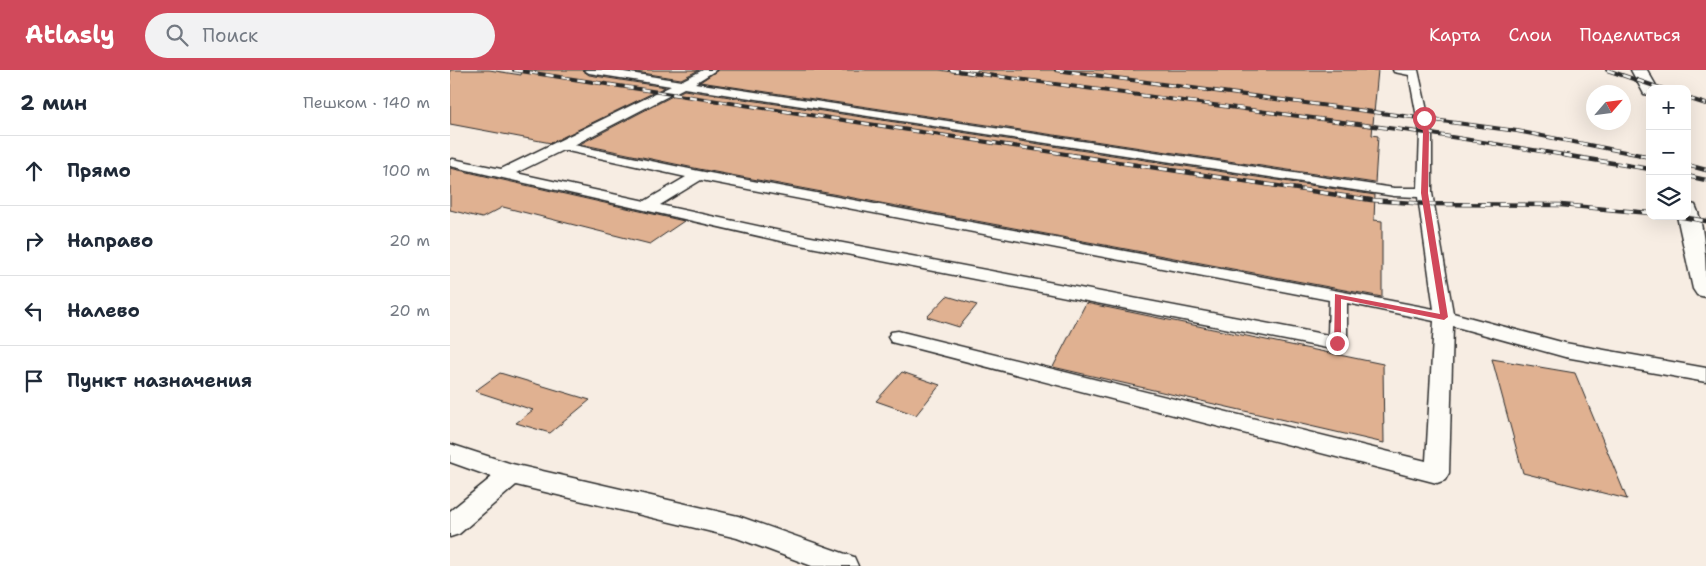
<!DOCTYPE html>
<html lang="ru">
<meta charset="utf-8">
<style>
:root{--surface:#fff;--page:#f2f2f3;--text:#1f2937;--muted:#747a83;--line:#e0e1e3;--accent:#d1495b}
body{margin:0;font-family:"Shantell Sans",sans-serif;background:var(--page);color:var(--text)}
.controls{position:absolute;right:15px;top:15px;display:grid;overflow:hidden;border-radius:10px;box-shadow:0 5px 20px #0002}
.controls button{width:45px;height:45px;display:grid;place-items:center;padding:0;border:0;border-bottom:1px solid var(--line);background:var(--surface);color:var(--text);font:25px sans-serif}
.compass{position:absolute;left:1136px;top:15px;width:45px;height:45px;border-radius:50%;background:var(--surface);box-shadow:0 5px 20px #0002;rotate:62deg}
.stop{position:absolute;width:15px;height:15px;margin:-11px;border:4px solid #d1495b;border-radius:50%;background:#fff}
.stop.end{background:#d1495b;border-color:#fff;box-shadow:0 1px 5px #0008}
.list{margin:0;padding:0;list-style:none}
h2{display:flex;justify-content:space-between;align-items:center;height:65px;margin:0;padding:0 20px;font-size:21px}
h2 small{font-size:16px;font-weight:400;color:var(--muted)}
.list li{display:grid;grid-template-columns:32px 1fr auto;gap:15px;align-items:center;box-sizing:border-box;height:70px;padding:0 20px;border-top:1px solid var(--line)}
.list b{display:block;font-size:19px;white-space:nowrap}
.list em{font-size:16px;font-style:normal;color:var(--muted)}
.icon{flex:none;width:28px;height:28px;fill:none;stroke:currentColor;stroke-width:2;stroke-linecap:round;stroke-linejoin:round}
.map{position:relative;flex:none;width:1256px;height:496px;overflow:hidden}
header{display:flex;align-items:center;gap:30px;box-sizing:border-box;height:70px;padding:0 25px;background:var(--accent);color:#fff}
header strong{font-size:24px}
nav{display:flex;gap:28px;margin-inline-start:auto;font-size:18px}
.search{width:350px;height:45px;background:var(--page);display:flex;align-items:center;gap:12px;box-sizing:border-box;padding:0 18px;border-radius:28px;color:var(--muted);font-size:19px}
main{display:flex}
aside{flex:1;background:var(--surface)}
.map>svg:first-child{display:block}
.building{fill:#e0b191;stroke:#2b2b2b}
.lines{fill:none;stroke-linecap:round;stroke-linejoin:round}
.service-casing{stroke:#2b2b2b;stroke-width:3}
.secondary-casing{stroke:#2b2b2b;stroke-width:3}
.service{fill:#fdfcf7;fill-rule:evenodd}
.secondary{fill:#fdfcf7;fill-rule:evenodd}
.rail-far1-casing{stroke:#2b2b2b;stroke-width:4}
.rail-casing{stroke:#2b2b2b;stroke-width:4.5}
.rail-far1{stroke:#fdfcf7;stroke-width:2.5;stroke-dasharray:8;stroke-linecap:butt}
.rail{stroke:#fdfcf7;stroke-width:3;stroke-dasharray:9;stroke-linecap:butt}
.route{fill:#d1495b}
</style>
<header>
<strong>Atlasly</strong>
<div class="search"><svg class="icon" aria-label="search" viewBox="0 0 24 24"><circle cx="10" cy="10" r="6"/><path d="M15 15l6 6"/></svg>Поиск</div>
<nav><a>Карта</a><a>Слои</a><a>Поделиться</a></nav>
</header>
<main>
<aside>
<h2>2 мин<small>Пешком · 140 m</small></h2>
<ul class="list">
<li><svg class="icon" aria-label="ahead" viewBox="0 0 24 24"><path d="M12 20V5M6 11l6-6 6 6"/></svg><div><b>Прямо</b></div><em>100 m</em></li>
<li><svg class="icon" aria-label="right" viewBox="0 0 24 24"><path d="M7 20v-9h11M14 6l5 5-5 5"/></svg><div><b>Направо</b></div><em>20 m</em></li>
<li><svg class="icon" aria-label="left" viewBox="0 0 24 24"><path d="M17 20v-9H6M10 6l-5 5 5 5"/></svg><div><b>Налево</b></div><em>20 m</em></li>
<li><svg class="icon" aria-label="arrive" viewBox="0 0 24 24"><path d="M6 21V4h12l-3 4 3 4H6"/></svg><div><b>Пункт назначения</b></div></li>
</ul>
</aside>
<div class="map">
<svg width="1256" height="496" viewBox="0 0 1256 496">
<rect width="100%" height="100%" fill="#f7ede3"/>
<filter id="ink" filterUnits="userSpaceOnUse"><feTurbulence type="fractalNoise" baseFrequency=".02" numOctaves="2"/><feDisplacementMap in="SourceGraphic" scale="10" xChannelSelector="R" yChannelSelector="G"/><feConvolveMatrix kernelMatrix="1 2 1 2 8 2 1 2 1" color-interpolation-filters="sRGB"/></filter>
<g filter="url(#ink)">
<!-- building -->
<g class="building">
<polygon points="0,0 39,0 71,5 72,0 132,0 139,5 215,17 101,73 0,54"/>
<polygon points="173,0 249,0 231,9"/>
<polygon points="268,0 489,0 527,5 527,0 928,0 922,65 928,66 925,113 250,12"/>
<polygon points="234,20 925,125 924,150 932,151 932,227 249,99 130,74"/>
<polygon points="0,98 234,151 200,174 53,137 32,148 0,140"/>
<polygon points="497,226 527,235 509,257 477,247"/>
<polygon points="636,233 933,294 934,373 603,297"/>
<polygon points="1042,289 1125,303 1177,429 1073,403"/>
<polygon points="452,302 490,315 466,345 426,331"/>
<polygon points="50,303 140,330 100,363 66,353 83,340 25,321"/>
</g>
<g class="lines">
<defs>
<g id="service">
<path d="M134 0H161L231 11 253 0H266L245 13 944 118H968L970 63 959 5 944 2 943 0H968L982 63V123L1003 243 1115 273 1256 298V312L1115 287 1003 256 999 403 995 410 987 413 441 272 438 267 441 262 448 261 976 391 984 251 897 233V273L894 278 887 280 335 172 0 96V90L3 89 51 99 221 16 139 3ZM234 18 944 126 968 127 984 239 249 101 124 75ZM113 80 236 107 195 131 66 103ZM251 110 879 230 878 265 335 162 210 135Z"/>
<polygon points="0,374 62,394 288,446 404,487 408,496 362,496 287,468 66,415 9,464 0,467 0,441 42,407 0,392"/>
</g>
<g id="secondary">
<polygon points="1181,0 1197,0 1208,19 1200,19 1200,25 1194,24"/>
<path d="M1237 133 1245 135C1256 158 1256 200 1256 227L1247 225 1243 219 1227 146H1237Z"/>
</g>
</defs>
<!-- service casing -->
<use href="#service" class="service-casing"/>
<!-- secondary casing -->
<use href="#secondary" class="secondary-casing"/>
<!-- service -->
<use href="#service" class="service"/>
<!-- secondary -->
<use href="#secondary" class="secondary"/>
<defs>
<g id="rail-far1">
<polyline points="64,0 629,86"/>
<polyline points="500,0 976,63 1121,86"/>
<polyline points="606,0 1067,61 1196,86"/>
<polyline points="1157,0 1213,19"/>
<polyline points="1237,28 1256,34"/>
</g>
<g id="rail">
<polyline points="620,85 921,130 977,134 1111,135 1200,143"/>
<polyline points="1113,85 1200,99"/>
<polyline points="1190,85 1200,87"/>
<polyline points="1237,95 1256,100"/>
<polyline points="1237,106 1256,110"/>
<polyline points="1226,146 1256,151"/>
</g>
</defs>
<!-- rail-far1 casing -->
<use href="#rail-far1" class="rail-far1-casing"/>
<!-- rail casing -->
<use href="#rail" class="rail-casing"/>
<!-- rail-far1 -->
<use href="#rail-far1" class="rail-far1"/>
<!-- rail -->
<use href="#rail" class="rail"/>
</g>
</g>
<!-- route -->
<polygon class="route" points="974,46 977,48 979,63 978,123 998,247 994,250 891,229 891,273 887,276 884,275 885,224 990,244 971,123 973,63 971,48"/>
</svg>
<div class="controls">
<button>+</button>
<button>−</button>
<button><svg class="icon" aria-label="layers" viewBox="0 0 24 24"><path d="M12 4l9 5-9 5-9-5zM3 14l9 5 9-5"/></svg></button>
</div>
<svg class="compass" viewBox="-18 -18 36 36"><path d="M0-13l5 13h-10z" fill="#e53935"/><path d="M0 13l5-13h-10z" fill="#747a83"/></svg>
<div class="stop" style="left:974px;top:48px"></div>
<div class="stop end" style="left:887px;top:273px"></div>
</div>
</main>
